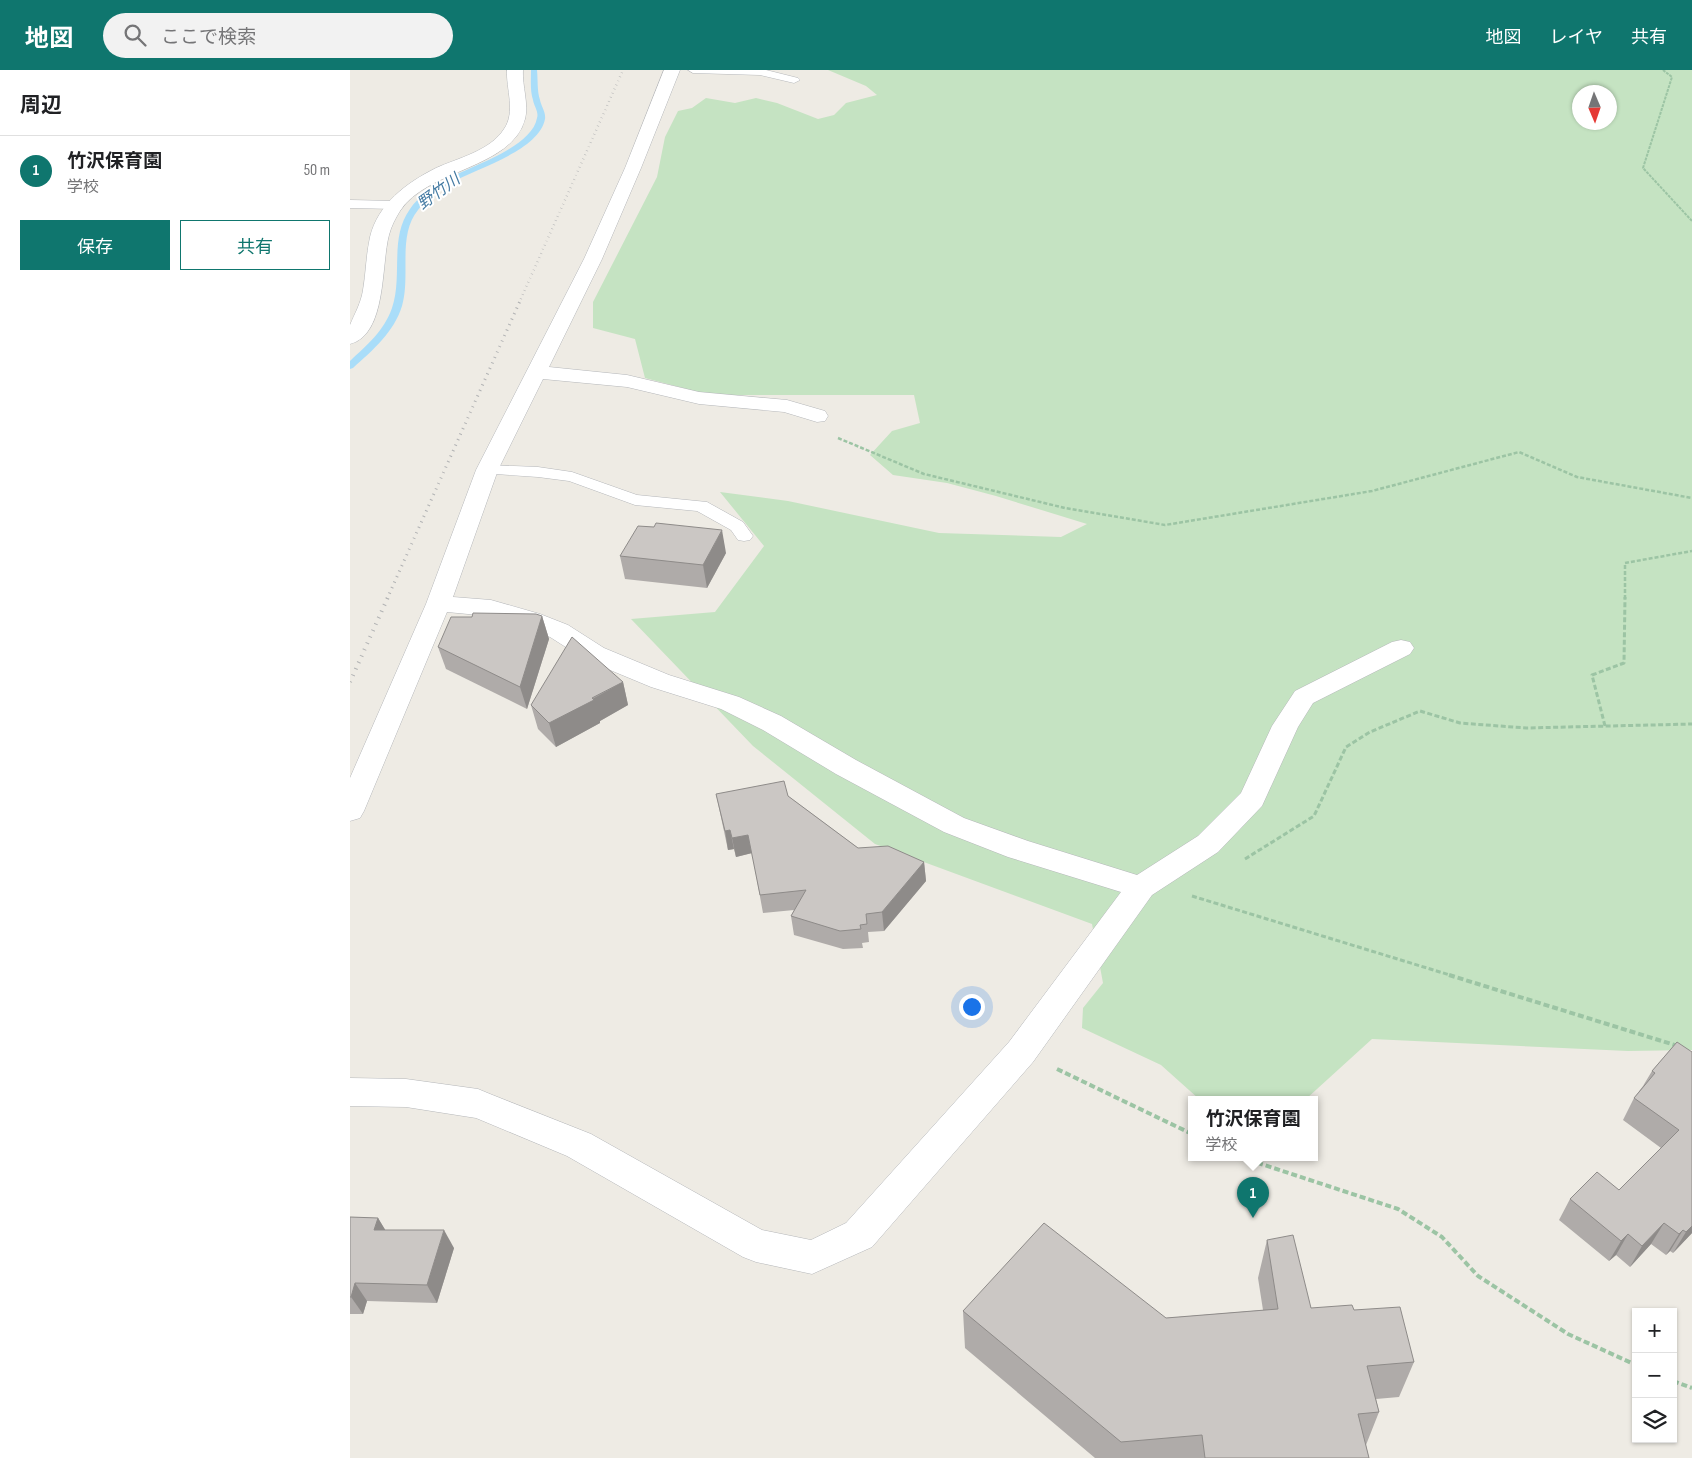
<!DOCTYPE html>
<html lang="ja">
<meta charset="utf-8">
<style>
:root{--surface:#fff;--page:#f2f2f2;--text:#202124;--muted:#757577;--line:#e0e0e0;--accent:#0f766e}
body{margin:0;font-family:"Sofia Sans Condensed","Noto Sans JP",sans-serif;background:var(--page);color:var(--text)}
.controls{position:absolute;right:15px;bottom:15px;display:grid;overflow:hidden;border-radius:0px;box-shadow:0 1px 4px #0004}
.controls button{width:45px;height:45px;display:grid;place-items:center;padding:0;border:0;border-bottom:1px solid var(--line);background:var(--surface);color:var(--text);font:25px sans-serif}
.compass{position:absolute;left:1222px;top:15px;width:45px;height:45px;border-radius:50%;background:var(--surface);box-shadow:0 1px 4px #0004;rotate:178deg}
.you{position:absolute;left:621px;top:936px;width:18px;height:18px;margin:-12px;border:4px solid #fff;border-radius:50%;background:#1a73e8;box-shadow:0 0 0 8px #1a73e833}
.badge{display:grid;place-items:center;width:32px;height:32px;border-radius:50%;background:var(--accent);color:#fff;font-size:16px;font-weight:700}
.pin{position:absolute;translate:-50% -41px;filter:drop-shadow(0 1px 2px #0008)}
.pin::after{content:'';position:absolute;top:26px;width:18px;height:15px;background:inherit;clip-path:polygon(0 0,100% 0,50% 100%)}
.popup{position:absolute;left:838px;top:1026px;width:130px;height:65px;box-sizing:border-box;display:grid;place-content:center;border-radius:0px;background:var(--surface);filter:drop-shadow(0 1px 4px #0005);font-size:16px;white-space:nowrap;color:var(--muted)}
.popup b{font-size:19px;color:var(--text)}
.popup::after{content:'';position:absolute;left:50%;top:100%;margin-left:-10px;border:10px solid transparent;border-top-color:var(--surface)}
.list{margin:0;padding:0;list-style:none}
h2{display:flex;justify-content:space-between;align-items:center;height:65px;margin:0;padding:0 20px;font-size:21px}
h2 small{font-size:16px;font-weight:400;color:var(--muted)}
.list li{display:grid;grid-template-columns:32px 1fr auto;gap:15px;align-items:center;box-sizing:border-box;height:70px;padding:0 20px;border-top:1px solid var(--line)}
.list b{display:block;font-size:19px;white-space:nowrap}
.list p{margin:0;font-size:16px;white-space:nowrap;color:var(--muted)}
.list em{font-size:16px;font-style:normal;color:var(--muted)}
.actions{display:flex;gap:10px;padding:15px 20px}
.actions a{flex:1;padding:11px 0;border:1px solid var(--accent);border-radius:0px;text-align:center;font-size:18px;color:var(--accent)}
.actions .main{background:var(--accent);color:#fff}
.icon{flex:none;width:28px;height:28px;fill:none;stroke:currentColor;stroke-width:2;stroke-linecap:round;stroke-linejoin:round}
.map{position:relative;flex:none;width:1342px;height:1388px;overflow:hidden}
header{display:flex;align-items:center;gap:30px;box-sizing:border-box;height:70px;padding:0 25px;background:var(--accent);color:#fff}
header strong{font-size:24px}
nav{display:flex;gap:28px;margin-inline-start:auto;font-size:18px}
.search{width:350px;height:45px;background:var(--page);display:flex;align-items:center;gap:12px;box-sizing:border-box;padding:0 18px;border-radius:28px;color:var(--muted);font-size:19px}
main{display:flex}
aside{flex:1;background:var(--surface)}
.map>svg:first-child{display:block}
.green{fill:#c5e3c2;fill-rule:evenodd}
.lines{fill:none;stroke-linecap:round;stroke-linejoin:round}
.stream{fill:#a9ddf9;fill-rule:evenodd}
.service-casing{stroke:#b5b7ba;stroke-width:1}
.minor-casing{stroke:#b5b7ba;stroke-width:1}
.path-far3{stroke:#9cc4a4;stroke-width:2;stroke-dasharray:3 1;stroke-linecap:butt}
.path-far2{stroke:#9cc4a4;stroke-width:2.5;stroke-dasharray:4 2;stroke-linecap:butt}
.path-far1{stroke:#9cc4a4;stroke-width:3;stroke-dasharray:5 2.5;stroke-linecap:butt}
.path{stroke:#9cc4a4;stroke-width:4;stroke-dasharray:6 3;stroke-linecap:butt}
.service{fill:#fff;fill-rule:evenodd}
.minor{fill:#fff;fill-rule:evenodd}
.rail-far2{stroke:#b2b3b4;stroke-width:2.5;stroke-dasharray:0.5 4;stroke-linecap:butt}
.rail-far1{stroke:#b2b3b4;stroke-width:3;stroke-dasharray:1 5;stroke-linecap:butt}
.rail{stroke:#b2b3b4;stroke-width:4;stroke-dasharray:1 6;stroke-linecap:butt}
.wall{fill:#afaba9}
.shaded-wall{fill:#8e8b89}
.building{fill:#cbc7c4;stroke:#8e8b89}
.labels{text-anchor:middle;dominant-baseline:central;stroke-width:4;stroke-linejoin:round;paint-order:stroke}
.far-water-label{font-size:16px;font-style:italic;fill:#447aa2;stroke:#fff}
</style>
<header>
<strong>地図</strong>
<div class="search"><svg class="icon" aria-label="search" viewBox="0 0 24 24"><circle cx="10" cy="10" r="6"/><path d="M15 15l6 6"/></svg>ここで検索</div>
<nav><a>地図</a><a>レイヤ</a><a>共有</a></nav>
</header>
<main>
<aside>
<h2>周辺<small></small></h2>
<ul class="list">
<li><span class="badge">1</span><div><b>竹沢保育園</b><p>学校</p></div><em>50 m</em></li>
</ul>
<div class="actions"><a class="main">保存</a><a>共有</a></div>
</aside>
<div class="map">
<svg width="1342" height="1388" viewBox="0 0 1342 1388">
<rect width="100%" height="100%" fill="#eeebe4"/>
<!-- green -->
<path class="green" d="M478 0H1342V980L1278 981 1022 969 956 1029H849L811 995 732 958 733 938 753 913 742 854 525 774 403 676 281 549 365 542 414 476 370 422 438 431 589 463 711 467 737 454 646 426 597 413 543 405 520 385 542 361 570 353 564 325H359L295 308 285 269 243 258V232L307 107 315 67 328 41 342 38 356 28 385 33 406 28 427 33 468 49 484 45 496 33 527 25 516 16ZM1230 22H1260V52H1230Z"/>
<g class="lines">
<!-- stream -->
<path class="stream" d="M181 0H187C188 10 187 21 190 30 191 36 196 42 195 49 189 81 125 99 100 113 88 120 76 129 68 140 47 166 61 205 52 236 44 262 23 280 3 298L0 299V291C17 275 34 261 42 238 53 206 39 168 60 139 68 127 82 117 95 110 118 97 182 78 187 48 189 42 184 36 183 30 180 21 181 10 181 0Z"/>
<defs>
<g id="service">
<polygon points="338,0 416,0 448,8 450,10 444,13 410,5 343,3"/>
<polygon points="0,130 45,131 51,135 45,139 0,138"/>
<polygon points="137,395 188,397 222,402 287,425 357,432 393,452 403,466 400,470 394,471 388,470 381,460 347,441 285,435 219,411 188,407 131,403 129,400 131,397"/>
</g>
<g id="minor">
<path d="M157 0H173C172 16 179 34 175 49 162 99 77 99 50 141 45 149 41 157 39 165 31 194 37 265 0 274 0 269 0 260 0 255 5 243 11 233 13 220 16 203 16 185 20 167 28 134 56 113 86 98 108 88 140 81 154 59 166 42 156 19 157 0Z"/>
<polygon points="314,0 330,0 291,98 252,189 199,297 277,305 349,322 437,330 475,341 478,346 475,351 467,352 434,342 349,334 277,317 193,309 148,400 103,527 141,530 190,544 218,555 254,578 319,605 389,627 431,646 506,690 614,748 678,771 787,805 848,766 891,723 922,656 945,621 1042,572 1051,570 1060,572 1064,578 1060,584 963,633 948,657 912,736 868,782 802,825 683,992 522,1177 462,1204 406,1192 393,1187 217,1086 126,1048 56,1037 0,1036 0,1008 56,1009 128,1019 140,1024 241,1064 412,1160 461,1170 496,1153 659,972 771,822 658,787 594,762 486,704 413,660 371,639 301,617 236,590 200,567 139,546 97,542 14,741 10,748 0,751 0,708 76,534 126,400 234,189 275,98"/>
</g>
</defs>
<!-- service casing -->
<use href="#service" class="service-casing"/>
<!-- minor casing -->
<use href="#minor" class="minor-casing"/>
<!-- path-far3 -->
<polyline class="path-far3" points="1313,0 1322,7 1293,98 1342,151"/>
<!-- path-far2 -->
<g class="path-far2">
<polyline points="488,368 574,404 715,438 815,455 1022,421 1169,382 1227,407 1342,428"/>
<polyline points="1275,529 1275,493 1342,481"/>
</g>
<!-- path-far1 -->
<g class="path-far1">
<polyline points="1255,656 1242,605 1274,593 1275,527"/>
<polyline points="895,789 964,746 996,677 1020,662 1070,641 1110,653 1176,658 1342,654"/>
<polyline points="842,826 1103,906"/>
</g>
<!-- path -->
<g class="path">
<polyline points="1099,905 1328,976"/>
<polyline points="707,999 842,1064"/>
<polyline points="890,1087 1048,1139 1092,1167 1128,1206 1218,1264 1286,1295"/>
<polyline points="1323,1311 1342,1318"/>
</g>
<!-- service -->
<use href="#service" class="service"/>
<!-- minor -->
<use href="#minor" class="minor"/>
<!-- rail-far2 -->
<polyline class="rail-far2" points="169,233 273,0"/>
<!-- rail-far1 -->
<polyline class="rail-far1" points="37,529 170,231"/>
<!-- rail -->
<polyline class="rail" points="0,612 38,527"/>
</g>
<!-- wall -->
<g class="wall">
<polygon points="376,483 357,518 275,509 270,486"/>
<polygon points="192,546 199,569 177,639 96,599 88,577 122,547"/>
<polygon points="273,612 278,635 250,651 250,653 206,677 188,659 181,635"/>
<polygon points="366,724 438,726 508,778 574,792 576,811 534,861 518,862 519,872 512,873 513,878 493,879 444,865 441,846 444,840 413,843 402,783 386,787 384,779 378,780"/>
<polygon points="1327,972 1342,1163 1323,1183 1320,1181 1316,1185 1301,1174 1280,1197 1266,1185 1259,1191 1209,1150 1220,1129 1269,1120 1311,1078 1273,1050 1284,1028 1293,1016 1302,1001"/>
<polygon points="0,1147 28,1148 35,1160 104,1178 87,1233 17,1231 13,1244 0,1244"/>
<polygon points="917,1170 961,1238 1004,1240 1064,1292 1049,1327 1026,1329 1029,1342 1016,1375 1019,1388 745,1388 615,1278 613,1241 816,1248 913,1240 908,1208"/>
</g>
<!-- shaded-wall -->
<g class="shaded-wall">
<polygon points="372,460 376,483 357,518 353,495"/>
<polygon points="192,546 199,569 177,639 170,617"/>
<polygon points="273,612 278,635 250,651 250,653 206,677 199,653"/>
<polygon points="380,760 384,779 378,780 375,761"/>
<polygon points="398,765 402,783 386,787 382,768"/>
<polygon points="574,792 576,811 534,861 532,842"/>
<polygon points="28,1148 39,1166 24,1160"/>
<polygon points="1314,1153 1301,1174 1280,1197 1292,1176"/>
<polygon points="1342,1156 1342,1163 1323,1183 1336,1162"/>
<polygon points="94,1160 104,1178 87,1233 77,1215"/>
<polygon points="1333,1160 1320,1181 1316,1185 1329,1164"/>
<polygon points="1278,1164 1266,1185 1259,1191 1271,1171"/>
<polygon points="5,1213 17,1231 13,1244 1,1227"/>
</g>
<!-- building -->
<g class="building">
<polygon points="306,453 372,460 353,495 270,486 288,456 304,457"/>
<polygon points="123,543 186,544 192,546 170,617 88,577 101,547 122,547"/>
<polygon points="222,567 273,612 242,628 244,630 199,653 181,635"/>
<polygon points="434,711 438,726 508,778 538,776 574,792 532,842 516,844 517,854 510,855 511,859 490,861 441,846 456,820 410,825 398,765 382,768 380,760 375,761 366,724"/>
<polygon points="1327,972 1342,982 1342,1156 1336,1162 1333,1160 1329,1164 1314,1153 1292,1176 1278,1164 1271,1171 1220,1129 1247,1102 1269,1120 1329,1060 1284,1028 1305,1003 1302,1001"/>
<polygon points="0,1147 28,1148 24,1160 94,1160 77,1215 5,1213 1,1227 0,1227"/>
<polygon points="694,1153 816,1248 928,1239 917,1170 943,1165 961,1238 1002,1235 1004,1240 1050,1237 1064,1292 1017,1296 1029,1342 1008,1344 1019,1388 855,1388 852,1365 771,1372 613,1241"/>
</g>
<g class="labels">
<!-- far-water labels -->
<g class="far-water-label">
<text transform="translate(89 122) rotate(-36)">野竹川</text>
</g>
</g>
</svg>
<div class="controls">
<button>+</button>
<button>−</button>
<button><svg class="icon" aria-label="layers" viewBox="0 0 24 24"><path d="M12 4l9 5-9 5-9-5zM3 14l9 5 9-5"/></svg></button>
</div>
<svg class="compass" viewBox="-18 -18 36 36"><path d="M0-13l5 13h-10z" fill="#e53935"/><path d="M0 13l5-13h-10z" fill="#757577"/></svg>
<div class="you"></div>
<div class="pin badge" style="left:903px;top:1148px">1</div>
<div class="popup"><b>竹沢保育園</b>学校</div>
</div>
</main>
